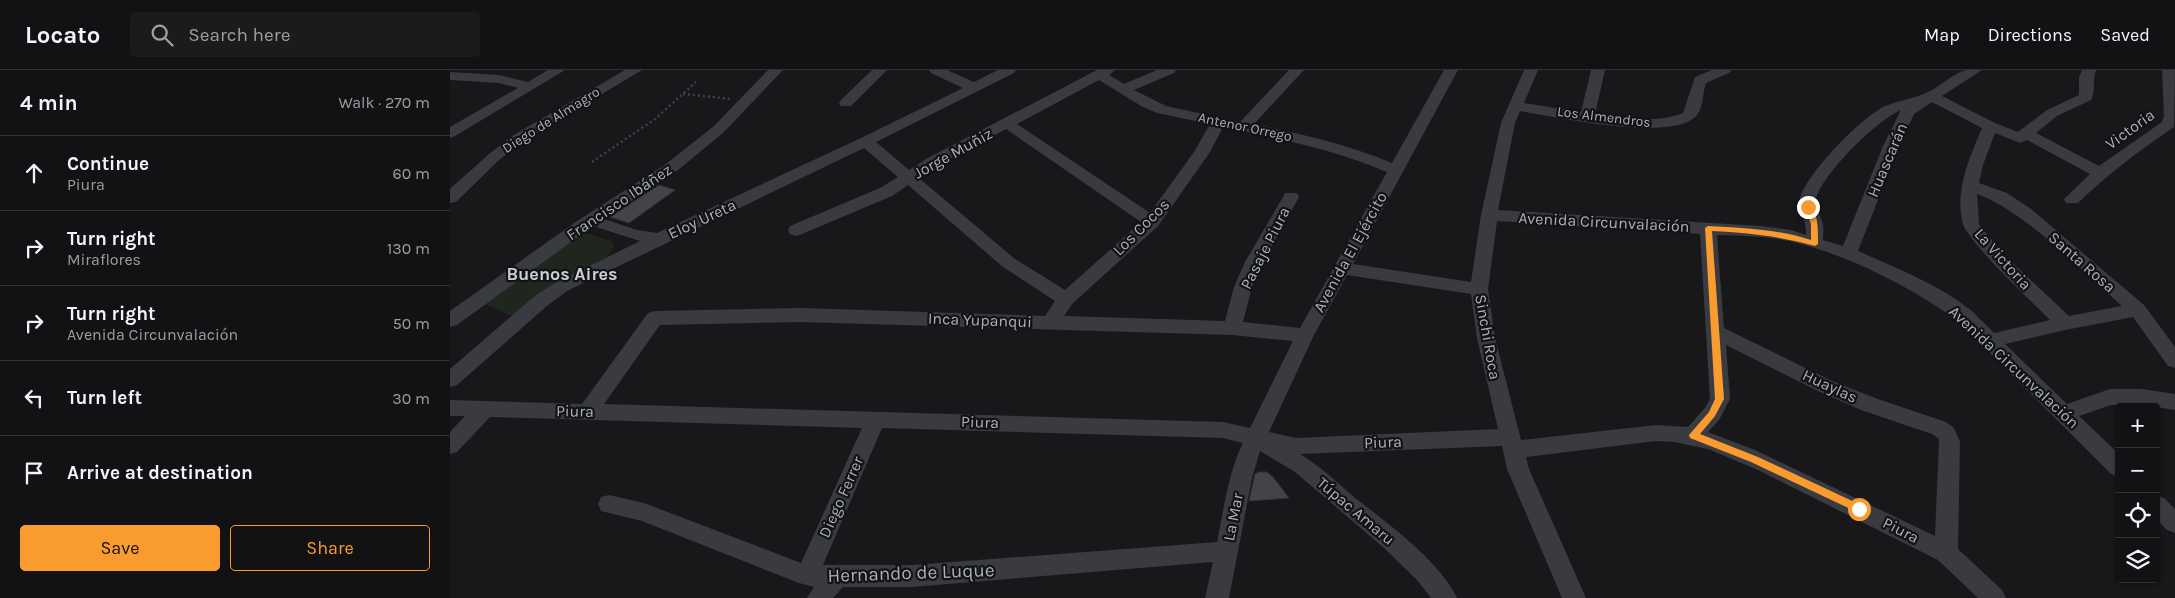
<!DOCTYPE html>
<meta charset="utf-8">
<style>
:root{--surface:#121214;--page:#1b1b1d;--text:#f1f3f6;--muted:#9c9ea0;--line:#313234;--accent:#fa9b30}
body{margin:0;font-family:Karla,sans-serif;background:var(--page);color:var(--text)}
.controls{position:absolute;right:15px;bottom:15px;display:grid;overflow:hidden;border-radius:5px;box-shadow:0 1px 4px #0004}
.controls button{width:45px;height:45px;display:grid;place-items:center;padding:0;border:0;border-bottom:1px solid var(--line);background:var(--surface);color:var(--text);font:25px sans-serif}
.stop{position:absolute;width:15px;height:15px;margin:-11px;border:4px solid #fa9b30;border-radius:50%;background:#fff}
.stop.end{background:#fa9b30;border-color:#fff;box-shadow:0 1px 5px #0008}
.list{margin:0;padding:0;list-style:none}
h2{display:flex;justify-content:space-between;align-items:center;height:65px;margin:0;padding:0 20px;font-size:21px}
h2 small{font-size:16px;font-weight:400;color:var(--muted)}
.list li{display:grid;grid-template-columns:32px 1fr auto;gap:15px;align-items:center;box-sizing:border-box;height:75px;padding:0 20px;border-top:1px solid var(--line)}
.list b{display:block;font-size:19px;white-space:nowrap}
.list p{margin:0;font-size:16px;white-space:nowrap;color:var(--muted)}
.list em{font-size:16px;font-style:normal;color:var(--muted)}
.actions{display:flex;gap:10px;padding:15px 20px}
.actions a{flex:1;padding:11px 0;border:1px solid var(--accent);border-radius:5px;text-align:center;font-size:18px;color:var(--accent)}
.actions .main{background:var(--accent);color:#111}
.icon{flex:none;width:28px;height:28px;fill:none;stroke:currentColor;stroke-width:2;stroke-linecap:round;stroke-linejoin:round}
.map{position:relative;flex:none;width:1725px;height:528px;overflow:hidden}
header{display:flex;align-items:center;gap:30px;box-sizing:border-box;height:70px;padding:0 25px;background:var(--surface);border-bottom:1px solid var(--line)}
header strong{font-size:24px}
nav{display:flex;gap:28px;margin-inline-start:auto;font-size:18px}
.search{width:350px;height:45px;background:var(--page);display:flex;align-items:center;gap:12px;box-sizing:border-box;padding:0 18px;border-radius:5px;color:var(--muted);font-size:19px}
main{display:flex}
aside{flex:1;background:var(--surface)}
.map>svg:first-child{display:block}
.green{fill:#1e261e}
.building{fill:#424448;stroke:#323337}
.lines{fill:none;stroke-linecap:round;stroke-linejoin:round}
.path{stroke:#3f4247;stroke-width:2.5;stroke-dasharray:2 3;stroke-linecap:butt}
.minor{fill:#393b40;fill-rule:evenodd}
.route{fill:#fa9b30}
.labels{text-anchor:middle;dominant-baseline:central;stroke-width:4.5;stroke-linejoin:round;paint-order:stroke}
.far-street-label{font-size:14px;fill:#aab1bb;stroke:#131316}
.street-label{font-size:16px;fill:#aab1bb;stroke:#131316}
.neighbourhood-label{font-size:18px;font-weight:bold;fill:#cbd0d6;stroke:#131316}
.near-street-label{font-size:19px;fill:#aab1bb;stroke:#131316}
</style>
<header>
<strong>Locato</strong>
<div class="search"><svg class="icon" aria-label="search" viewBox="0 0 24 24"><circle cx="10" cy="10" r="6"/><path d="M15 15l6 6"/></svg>Search here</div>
<nav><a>Map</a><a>Directions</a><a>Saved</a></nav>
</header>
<main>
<aside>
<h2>4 min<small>Walk · 270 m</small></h2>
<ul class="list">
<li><svg class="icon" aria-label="ahead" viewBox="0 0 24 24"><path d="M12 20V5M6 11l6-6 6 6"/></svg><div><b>Continue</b><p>Piura</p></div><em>60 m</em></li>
<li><svg class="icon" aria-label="right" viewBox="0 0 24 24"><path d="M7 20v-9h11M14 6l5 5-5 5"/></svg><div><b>Turn right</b><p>Miraflores</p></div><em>130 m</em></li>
<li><svg class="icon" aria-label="right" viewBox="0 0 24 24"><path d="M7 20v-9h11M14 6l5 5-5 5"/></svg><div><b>Turn right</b><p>Avenida Circunvalación</p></div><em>50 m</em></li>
<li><svg class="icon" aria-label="left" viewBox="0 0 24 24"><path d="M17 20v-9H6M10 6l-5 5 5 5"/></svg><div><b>Turn left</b></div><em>30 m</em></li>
<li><svg class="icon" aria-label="arrive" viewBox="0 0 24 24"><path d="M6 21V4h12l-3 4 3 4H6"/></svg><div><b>Arrive at destination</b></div></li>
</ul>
<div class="actions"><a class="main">Save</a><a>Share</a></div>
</aside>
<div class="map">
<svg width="1725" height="528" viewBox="0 0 1725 528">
<rect width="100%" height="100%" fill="#18181a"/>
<!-- green -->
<polygon class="green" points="129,161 161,171 164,176 158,186 107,215 62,246 30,232"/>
<!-- building -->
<g class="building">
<polygon points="209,115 225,120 179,153 160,147"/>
<polygon points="809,402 817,402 823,407 839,428 799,431 805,404"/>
</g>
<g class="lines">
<!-- path -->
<g class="path">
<polyline points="233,24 281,29"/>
<polyline points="142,92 205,49 246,12"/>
</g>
<!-- minor -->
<g class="minor">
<polygon points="98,0 115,0 5,66 0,68 0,57 68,18 49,13 0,10 0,2 49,5 78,12"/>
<polygon points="175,0 192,0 72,72 49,90 6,132 0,133 0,119 39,84 62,66"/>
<path d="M318 0H333L274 62 228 100 154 149 187 160 207 163 411 68 513 18 481 3 479 0H497L524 12 548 0H566L564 3 426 72 459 100 476 89 647 0H665L659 5 674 14 707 0H726L724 3 684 20 716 36 790 52 839 0H854L804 54C851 64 897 74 942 93L994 0H1008L903 194 1021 212 1031 145 1051 53 1074 0H1088L1074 33 1131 42 1141 0H1155L1145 44C1172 47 1207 54 1233 43L1245 7 1262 0H1281L1279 3 1256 13C1252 24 1254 40 1244 48 1218 71 1104 47 1070 41L1065 53 1048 140 1311 156 1341 160 1356 165C1357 150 1347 137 1350 128 1358 102 1409 50 1433 37 1448 30 1465 29 1480 21 1491 16 1504 2 1517 0 1521 0 1527 0 1532 0L1492 26 1545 53 1568 62 1597 40 1629 25V7L1632 0H1646C1642 10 1646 21 1641 30L1607 46 1586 63 1649 96 1712 52 1714 46 1712 0H1725L1724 57C1690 80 1658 104 1628 133H1616L1614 129 1640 104 1577 70 1570 73 1545 63 1533 95 1529 113 1557 123 1581 139 1694 235 1725 277V298L1718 296 1683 247 1615 260 1555 274 1617 334 1660 319H1692L1725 324V340L1692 335H1661L1629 346 1669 384V407L1661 404 1508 251C1461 217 1397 184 1339 171 1316 166 1291 166 1267 165L1274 258 1382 311 1425 328 1496 352 1504 358 1510 372 1508 479 1552 520 1556 528H1528L1488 490 1308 400 1258 379 1224 372 1206 371 1076 387 1079 399 1136 528H1112L1057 399 1052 376 850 384C870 396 887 412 904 427 936 452 990 491 1007 528H981L967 510 934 478 845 402 810 381 802 408 779 528H755L763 492 462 517H393L383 528H357L364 517 349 513 192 451 151 441 148 434 151 427 159 425 194 433 351 493 412 358 40 347 7 382 0 384V362L15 346H0V330L132 334 198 243 205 241 351 238 595 246 605 231 553 197 458 115 442 126 352 164 346 166 340 164 338 160 340 156 430 118 448 107 414 78 117 221 98 235 7 315 0 317V299L86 225 105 213 190 171 143 156 7 255 0 257V241L127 151 216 94 264 56ZM649 10 691 36 707 43 760 54 744 82 700 143 567 54ZM1482 32 1532 58C1520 87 1504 121 1513 154 1514 159 1520 165 1523 170 1546 199 1574 224 1600 250L1544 263C1537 256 1529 248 1522 241 1488 214 1446 198 1408 181L1449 76 1464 44ZM1451 40 1433 76 1393 176 1373 170C1373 165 1374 160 1373 155 1372 146 1364 138 1366 129 1373 103 1427 50 1451 40ZM773 57C830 69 883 79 937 102L850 258 793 252 802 217 813 192 849 127 847 123H835L833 127 795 192 784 217 775 251 614 246 622 234 708 156 760 82ZM556 59 691 152 615 220 565 189 469 108 488 95ZM1527 124C1576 142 1632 201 1672 236L1619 246 1551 182 1529 154ZM1047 151 1250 164 1260 329 1255 338 1238 357 1206 355 1071 370 1045 268 1038 219ZM897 205 1021 224 1027 268 1048 359 846 368 819 362 864 265ZM351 252 782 265 843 271 800 358 773 352 154 334 210 255ZM1276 275 1368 321 1411 340 1482 364 1489 369 1485 466 1305 380 1258 362 1269 350 1280 329ZM432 358 773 368 793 373C778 403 774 439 767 472L462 495H373Z"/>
<polygon points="422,0 437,0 401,36 391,36 389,33 391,30"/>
<polygon points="1706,426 1714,428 1725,439 1725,463 1717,460 1706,449"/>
</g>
</g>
<!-- route -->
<path class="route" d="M1358 134C1369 141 1368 162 1368 174L1365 176C1329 166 1300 163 1262 161L1274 329 1265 346 1250 364 1308 387 1413 436 1414 439 1409 443 1301 392 1240 368 1239 365 1259 342 1265 329 1255 158 1258 156C1293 158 1327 159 1361 170V154L1354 137Z"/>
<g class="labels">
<!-- far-street labels -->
<g class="far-street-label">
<text transform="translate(1154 47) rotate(7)">Los Almendros</text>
<text transform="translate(101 50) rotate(-32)">Diego de Almagro</text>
<text transform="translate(795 57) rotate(12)">Antenor Orrego</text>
</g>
<!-- street labels -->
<g class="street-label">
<text transform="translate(1680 59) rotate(-36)">Victoria</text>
<text transform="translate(503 83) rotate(-29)">Jorge Muñiz</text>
<text transform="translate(1437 90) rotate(-67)">Huascarán</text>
<text transform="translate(169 132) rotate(-34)">Francisco Ibáñez</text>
<text transform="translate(252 149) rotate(-25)">Eloy Ureta</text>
<text transform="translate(1154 152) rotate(3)">Avenida Circunvalación</text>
<text transform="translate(691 157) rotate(-45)">Los Cocos</text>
<text transform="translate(815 178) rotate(-63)">Pasaje Piura</text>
<text transform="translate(900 182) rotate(-61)">Avenida El Ejército</text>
<text transform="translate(1553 189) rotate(48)">La Victoria</text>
<text transform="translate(1632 192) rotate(41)">Santa Rosa</text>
<text transform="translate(530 250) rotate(2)">Inca Yupanqui</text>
<text transform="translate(1038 267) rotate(80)">Sinchi Roca</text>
<text transform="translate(1564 297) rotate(43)">Avenida Circunvalación</text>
<text transform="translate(1380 316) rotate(25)">Huaylas</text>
<text transform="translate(125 341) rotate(1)">Piura</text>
<text transform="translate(530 352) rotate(2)">Piura</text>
<text transform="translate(933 372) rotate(-2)">Piura</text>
<text transform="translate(391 427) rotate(-66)">Diego Ferrer</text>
<text transform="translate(906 441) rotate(40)">Túpac Amaru</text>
<text transform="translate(783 447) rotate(-79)">La Mar</text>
<text transform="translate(1451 460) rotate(27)">Piura</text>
</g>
<!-- neighbourhood labels -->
<g class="neighbourhood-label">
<text x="112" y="204">Buenos Aires</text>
</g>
<!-- near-street labels -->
<g class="near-street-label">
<text transform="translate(461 503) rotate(-2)">Hernando de Luque</text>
</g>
</g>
</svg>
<div class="controls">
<button>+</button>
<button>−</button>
<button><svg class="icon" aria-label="locate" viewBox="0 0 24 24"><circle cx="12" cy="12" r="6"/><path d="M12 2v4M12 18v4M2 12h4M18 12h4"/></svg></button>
<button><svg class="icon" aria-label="layers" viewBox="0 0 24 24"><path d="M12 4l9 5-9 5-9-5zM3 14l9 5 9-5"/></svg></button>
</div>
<div class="stop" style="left:1409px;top:439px"></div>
<div class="stop end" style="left:1358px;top:137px"></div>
</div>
</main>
